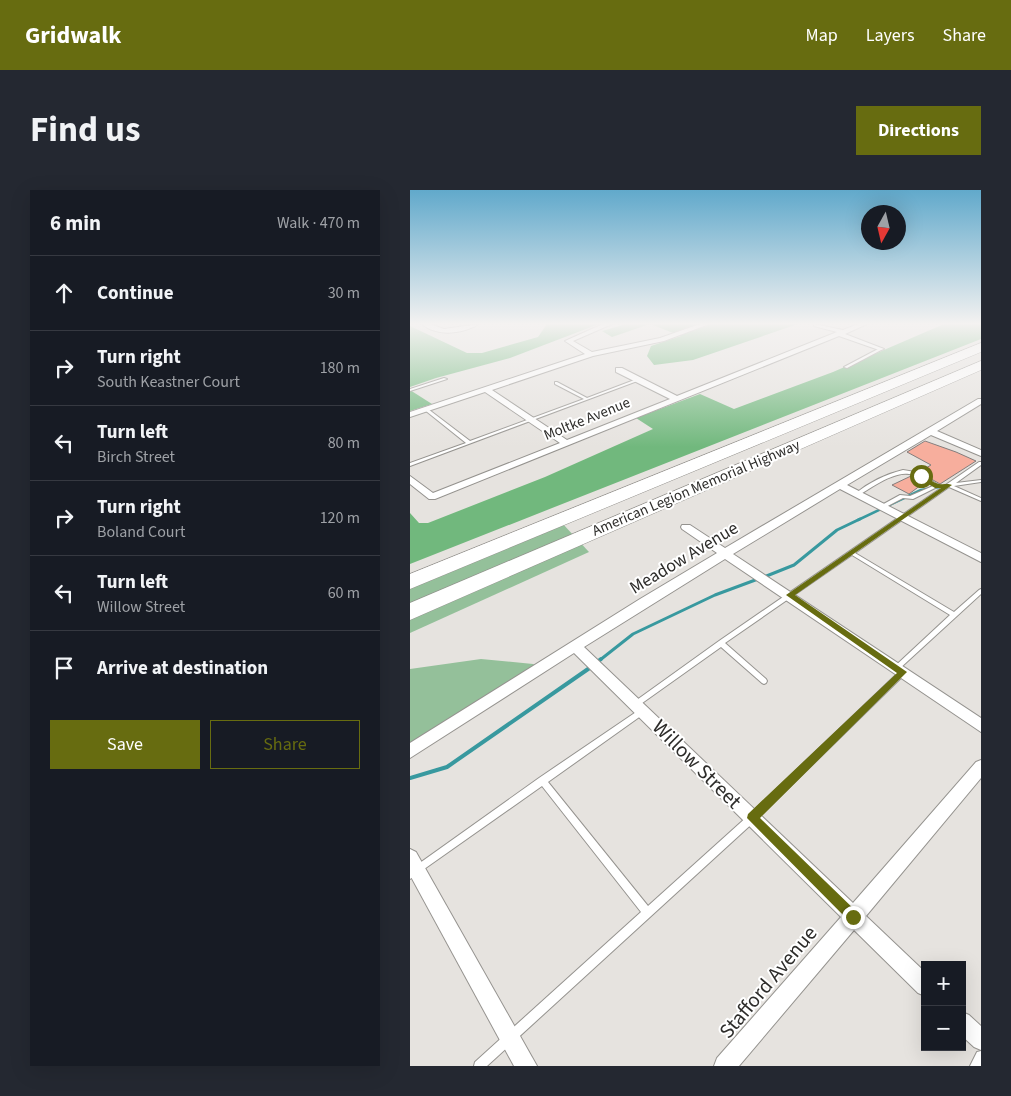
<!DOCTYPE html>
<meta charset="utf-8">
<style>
:root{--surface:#171b24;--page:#242831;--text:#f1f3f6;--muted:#9ea1a6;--line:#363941;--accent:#676c10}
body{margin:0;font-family:"Source Sans 3",sans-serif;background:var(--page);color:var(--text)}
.controls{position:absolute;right:15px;bottom:15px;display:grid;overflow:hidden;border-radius:0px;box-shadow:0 5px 20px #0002}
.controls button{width:45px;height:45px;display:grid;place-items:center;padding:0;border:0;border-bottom:1px solid var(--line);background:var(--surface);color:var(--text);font:25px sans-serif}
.compass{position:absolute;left:451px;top:15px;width:45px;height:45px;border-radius:50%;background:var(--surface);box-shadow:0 5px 20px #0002;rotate:188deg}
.stop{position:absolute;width:15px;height:15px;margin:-11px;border:4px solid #676c10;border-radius:50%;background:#fff}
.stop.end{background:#676c10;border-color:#fff;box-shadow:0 1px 5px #0008}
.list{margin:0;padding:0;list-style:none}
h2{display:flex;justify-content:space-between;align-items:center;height:65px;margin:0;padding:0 20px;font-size:21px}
h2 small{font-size:16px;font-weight:400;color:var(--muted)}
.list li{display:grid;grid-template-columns:32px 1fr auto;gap:15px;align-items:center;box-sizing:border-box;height:75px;padding:0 20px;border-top:1px solid var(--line)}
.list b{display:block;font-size:19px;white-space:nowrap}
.list p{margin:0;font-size:16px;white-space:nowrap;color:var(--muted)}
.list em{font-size:16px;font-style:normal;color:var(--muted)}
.actions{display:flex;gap:10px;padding:15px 20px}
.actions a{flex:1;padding:11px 0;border:1px solid var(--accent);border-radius:0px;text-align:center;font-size:18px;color:var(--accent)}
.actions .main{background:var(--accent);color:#fff}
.icon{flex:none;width:28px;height:28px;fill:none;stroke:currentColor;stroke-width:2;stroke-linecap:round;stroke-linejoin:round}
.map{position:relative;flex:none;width:571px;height:876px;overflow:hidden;border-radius:0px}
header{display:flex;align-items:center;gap:30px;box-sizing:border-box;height:70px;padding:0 25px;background:var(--accent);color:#fff}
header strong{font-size:24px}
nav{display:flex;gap:28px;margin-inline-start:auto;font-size:18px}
.intro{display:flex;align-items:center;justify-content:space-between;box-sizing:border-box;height:120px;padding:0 30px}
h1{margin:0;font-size:35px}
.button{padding:12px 22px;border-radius:0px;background:var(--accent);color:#fff;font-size:18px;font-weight:700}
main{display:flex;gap:30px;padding:0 30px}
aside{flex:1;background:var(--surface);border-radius:0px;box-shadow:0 5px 20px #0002}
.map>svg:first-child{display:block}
.green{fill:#94c09a}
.forest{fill:#71b87d}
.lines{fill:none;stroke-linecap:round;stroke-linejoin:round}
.stream-far2{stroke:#38999f;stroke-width:2.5}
.stream-far1{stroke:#38999f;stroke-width:3}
.stream{stroke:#38999f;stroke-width:4}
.building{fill:#f7ae9d;stroke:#837d7c}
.lane-casing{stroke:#95938f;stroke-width:2}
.street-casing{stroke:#95938f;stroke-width:2}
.highway-casing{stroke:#95938f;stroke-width:1}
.lane{fill:#fff;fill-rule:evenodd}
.street{fill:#fff;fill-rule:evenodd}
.highway{fill:#fff;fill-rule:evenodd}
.route{fill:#676c10}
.labels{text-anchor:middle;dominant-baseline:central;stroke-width:4;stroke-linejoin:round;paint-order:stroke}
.far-street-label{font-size:15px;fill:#2e2d2b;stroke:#fff}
.street-label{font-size:18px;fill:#2e2d2b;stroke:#fff}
.near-street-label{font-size:21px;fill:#2e2d2b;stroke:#fff}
</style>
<header>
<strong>Gridwalk</strong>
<nav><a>Map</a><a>Layers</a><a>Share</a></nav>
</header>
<div class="intro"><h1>Find us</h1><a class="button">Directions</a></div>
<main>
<aside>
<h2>6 min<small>Walk · 470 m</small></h2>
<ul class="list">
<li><svg class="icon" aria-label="ahead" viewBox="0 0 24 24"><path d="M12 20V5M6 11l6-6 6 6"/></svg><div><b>Continue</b></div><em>30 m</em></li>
<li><svg class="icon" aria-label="right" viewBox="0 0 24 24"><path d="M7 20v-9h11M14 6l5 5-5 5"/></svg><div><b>Turn right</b><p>South Keastner Court</p></div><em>180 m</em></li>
<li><svg class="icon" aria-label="left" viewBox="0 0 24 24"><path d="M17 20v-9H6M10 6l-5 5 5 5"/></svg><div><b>Turn left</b><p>Birch Street</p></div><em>80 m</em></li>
<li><svg class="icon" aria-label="right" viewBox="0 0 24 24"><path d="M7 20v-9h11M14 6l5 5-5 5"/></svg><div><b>Turn right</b><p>Boland Court</p></div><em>120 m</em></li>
<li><svg class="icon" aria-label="left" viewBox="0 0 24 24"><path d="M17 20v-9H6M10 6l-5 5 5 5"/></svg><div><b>Turn left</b><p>Willow Street</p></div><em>60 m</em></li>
<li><svg class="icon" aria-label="arrive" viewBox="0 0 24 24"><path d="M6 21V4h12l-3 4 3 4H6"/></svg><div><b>Arrive at destination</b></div></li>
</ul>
<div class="actions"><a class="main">Save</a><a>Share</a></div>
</aside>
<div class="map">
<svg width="571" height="876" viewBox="0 0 571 876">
<rect width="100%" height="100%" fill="#e6e3df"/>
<!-- green -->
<g class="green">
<polygon points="152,333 179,362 0,443 0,397"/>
<polygon points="71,469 123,474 135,481 0,564 0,479"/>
</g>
<!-- forest -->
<g class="forest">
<polygon points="137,134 189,134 100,168 26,188 0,197 0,136 57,163 72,163 128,147"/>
<polygon points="216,134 388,134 283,170 244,175 237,166 241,156 271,146 240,134 202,147 192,141"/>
<polygon points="534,134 571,134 571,149 0,374 0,323 9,333 18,333 135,287 243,239 226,228 290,204 324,219 423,182"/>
<polygon points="0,200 22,214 0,221"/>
</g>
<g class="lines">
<!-- stream-far2 -->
<g class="stream-far2">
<polyline points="523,298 537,296"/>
<polyline points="448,330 511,300 517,299"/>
</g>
<!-- stream-far1 -->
<g class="stream-far1">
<polyline points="354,387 384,375 427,340 450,329"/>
<polyline points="190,470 223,444 305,405 348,389"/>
</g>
<!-- stream -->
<g class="stream">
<polyline points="186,473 191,469"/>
<polyline points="0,588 37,577 181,477"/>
</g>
</g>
<!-- building -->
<g class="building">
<polygon points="515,251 546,262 566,271 530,294 509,282 521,275 497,262"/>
<polygon points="501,286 515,292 499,304 482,295"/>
</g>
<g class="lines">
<defs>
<g id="lane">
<polygon points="470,158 473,159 437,178 434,177"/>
<polygon points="34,188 37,189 0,201 0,199"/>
<polygon points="227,189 230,190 0,276 0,273 56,253 16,221 16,219 18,219 60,251 174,209 145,194 145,192 147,192 177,208"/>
<polygon points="569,272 571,272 571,275 546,293 571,290 571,292 544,296 571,308 571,311 539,297 445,363 544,422 569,400 571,399 571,404 488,480 484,480 483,478 540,425 442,365 315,453 356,489 357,491 356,493 354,494 352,493 311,457 228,516 226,517 224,516 222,514 224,512 309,451"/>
<path d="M493 280C506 281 519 288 529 296L503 309 493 308 472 319 469 317 470 316 490 305 500 306 523 296C516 291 508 285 499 284 484 281 461 298 449 305H447L445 304C458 293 476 284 493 280Z"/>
<polygon points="493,479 495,480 496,482 495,484 345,631 77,876 64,876 65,872 231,722 132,596 0,689 0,680 129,588 232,518 235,519 236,521 235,523 138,592 238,716 339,625 491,480"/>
<polygon points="571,861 571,876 560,876 567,862"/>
</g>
<g id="street">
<path d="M12 134H20L34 139 69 134C53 144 27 147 12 134Z"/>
<polygon points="193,134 202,134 163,151 182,162 250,148 290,134 299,134 254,151 183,166 82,200 157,250 260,209 206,182 206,178 212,178 267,206 427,142 404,136 404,134 433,140 448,134 457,134 435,144 474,159 469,160 429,146 25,309 19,309 0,294 0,286 23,303 150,253 75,202 0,227 0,222 175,164 155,151"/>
<polygon points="568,209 571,209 571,214 527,241 571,260 571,266 521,245 437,295 571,363 571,372 430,299 323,364 571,528 571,542 315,369 174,457 443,713 566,572 571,570 571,588 456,726 515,782 515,806 508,803 444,740 329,876 304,876 307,868 431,727 164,463 0,568 0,553 230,409 307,363 272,339 271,337 272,335 280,335 315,358"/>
<polygon points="0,659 6,662 127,876 104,876 0,685"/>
<polygon points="552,822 559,825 571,836 571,860 564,857 552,846"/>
</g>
<g id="highway">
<polygon points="571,153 571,162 0,399 0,384"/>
<polygon points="571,171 571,180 0,430 0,413"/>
</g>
</defs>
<!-- lane casing -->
<use href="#lane" class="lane-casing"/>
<!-- street casing -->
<use href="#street" class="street-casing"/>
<!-- highway casing -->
<use href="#highway" class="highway-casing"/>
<!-- lane -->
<use href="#lane" class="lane"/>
<!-- street -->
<use href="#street" class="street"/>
<!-- highway -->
<use href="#highway" class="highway"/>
</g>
<!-- sky -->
<linearGradient id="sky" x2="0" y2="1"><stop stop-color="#61a9cb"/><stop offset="0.52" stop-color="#f4f2f1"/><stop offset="1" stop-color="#f4f2f1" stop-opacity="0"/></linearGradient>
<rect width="571" height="257" fill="url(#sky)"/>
<!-- route -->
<path class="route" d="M509 285C517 285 522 293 529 294 535 295 537 293 542 295L385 405 497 482 350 628 447 722 449 727 447 731 443 733 439 731 337 628 338 624 487 483 376 405 531 298H525L509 288Z"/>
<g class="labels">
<!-- far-street labels -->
<g class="far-street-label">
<text transform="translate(177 229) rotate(-22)">Moltke Avenue</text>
<text transform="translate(286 298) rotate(-23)">American Legion Memorial Highway</text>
</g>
<!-- street labels -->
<g class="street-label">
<text transform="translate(274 368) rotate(-31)">Meadow Avenue</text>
</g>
<!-- near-street labels -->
<g class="near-street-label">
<text transform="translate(287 574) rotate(45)">Willow Street</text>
<text transform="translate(358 792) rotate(-50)">Stafford Avenue</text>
</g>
</g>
</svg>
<div class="controls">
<button>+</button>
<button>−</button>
</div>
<svg class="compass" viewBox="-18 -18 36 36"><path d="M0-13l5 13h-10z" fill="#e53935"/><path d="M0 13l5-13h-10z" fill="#9ea1a6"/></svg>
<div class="stop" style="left:511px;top:286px"></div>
<div class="stop end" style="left:443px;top:727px"></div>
</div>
</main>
